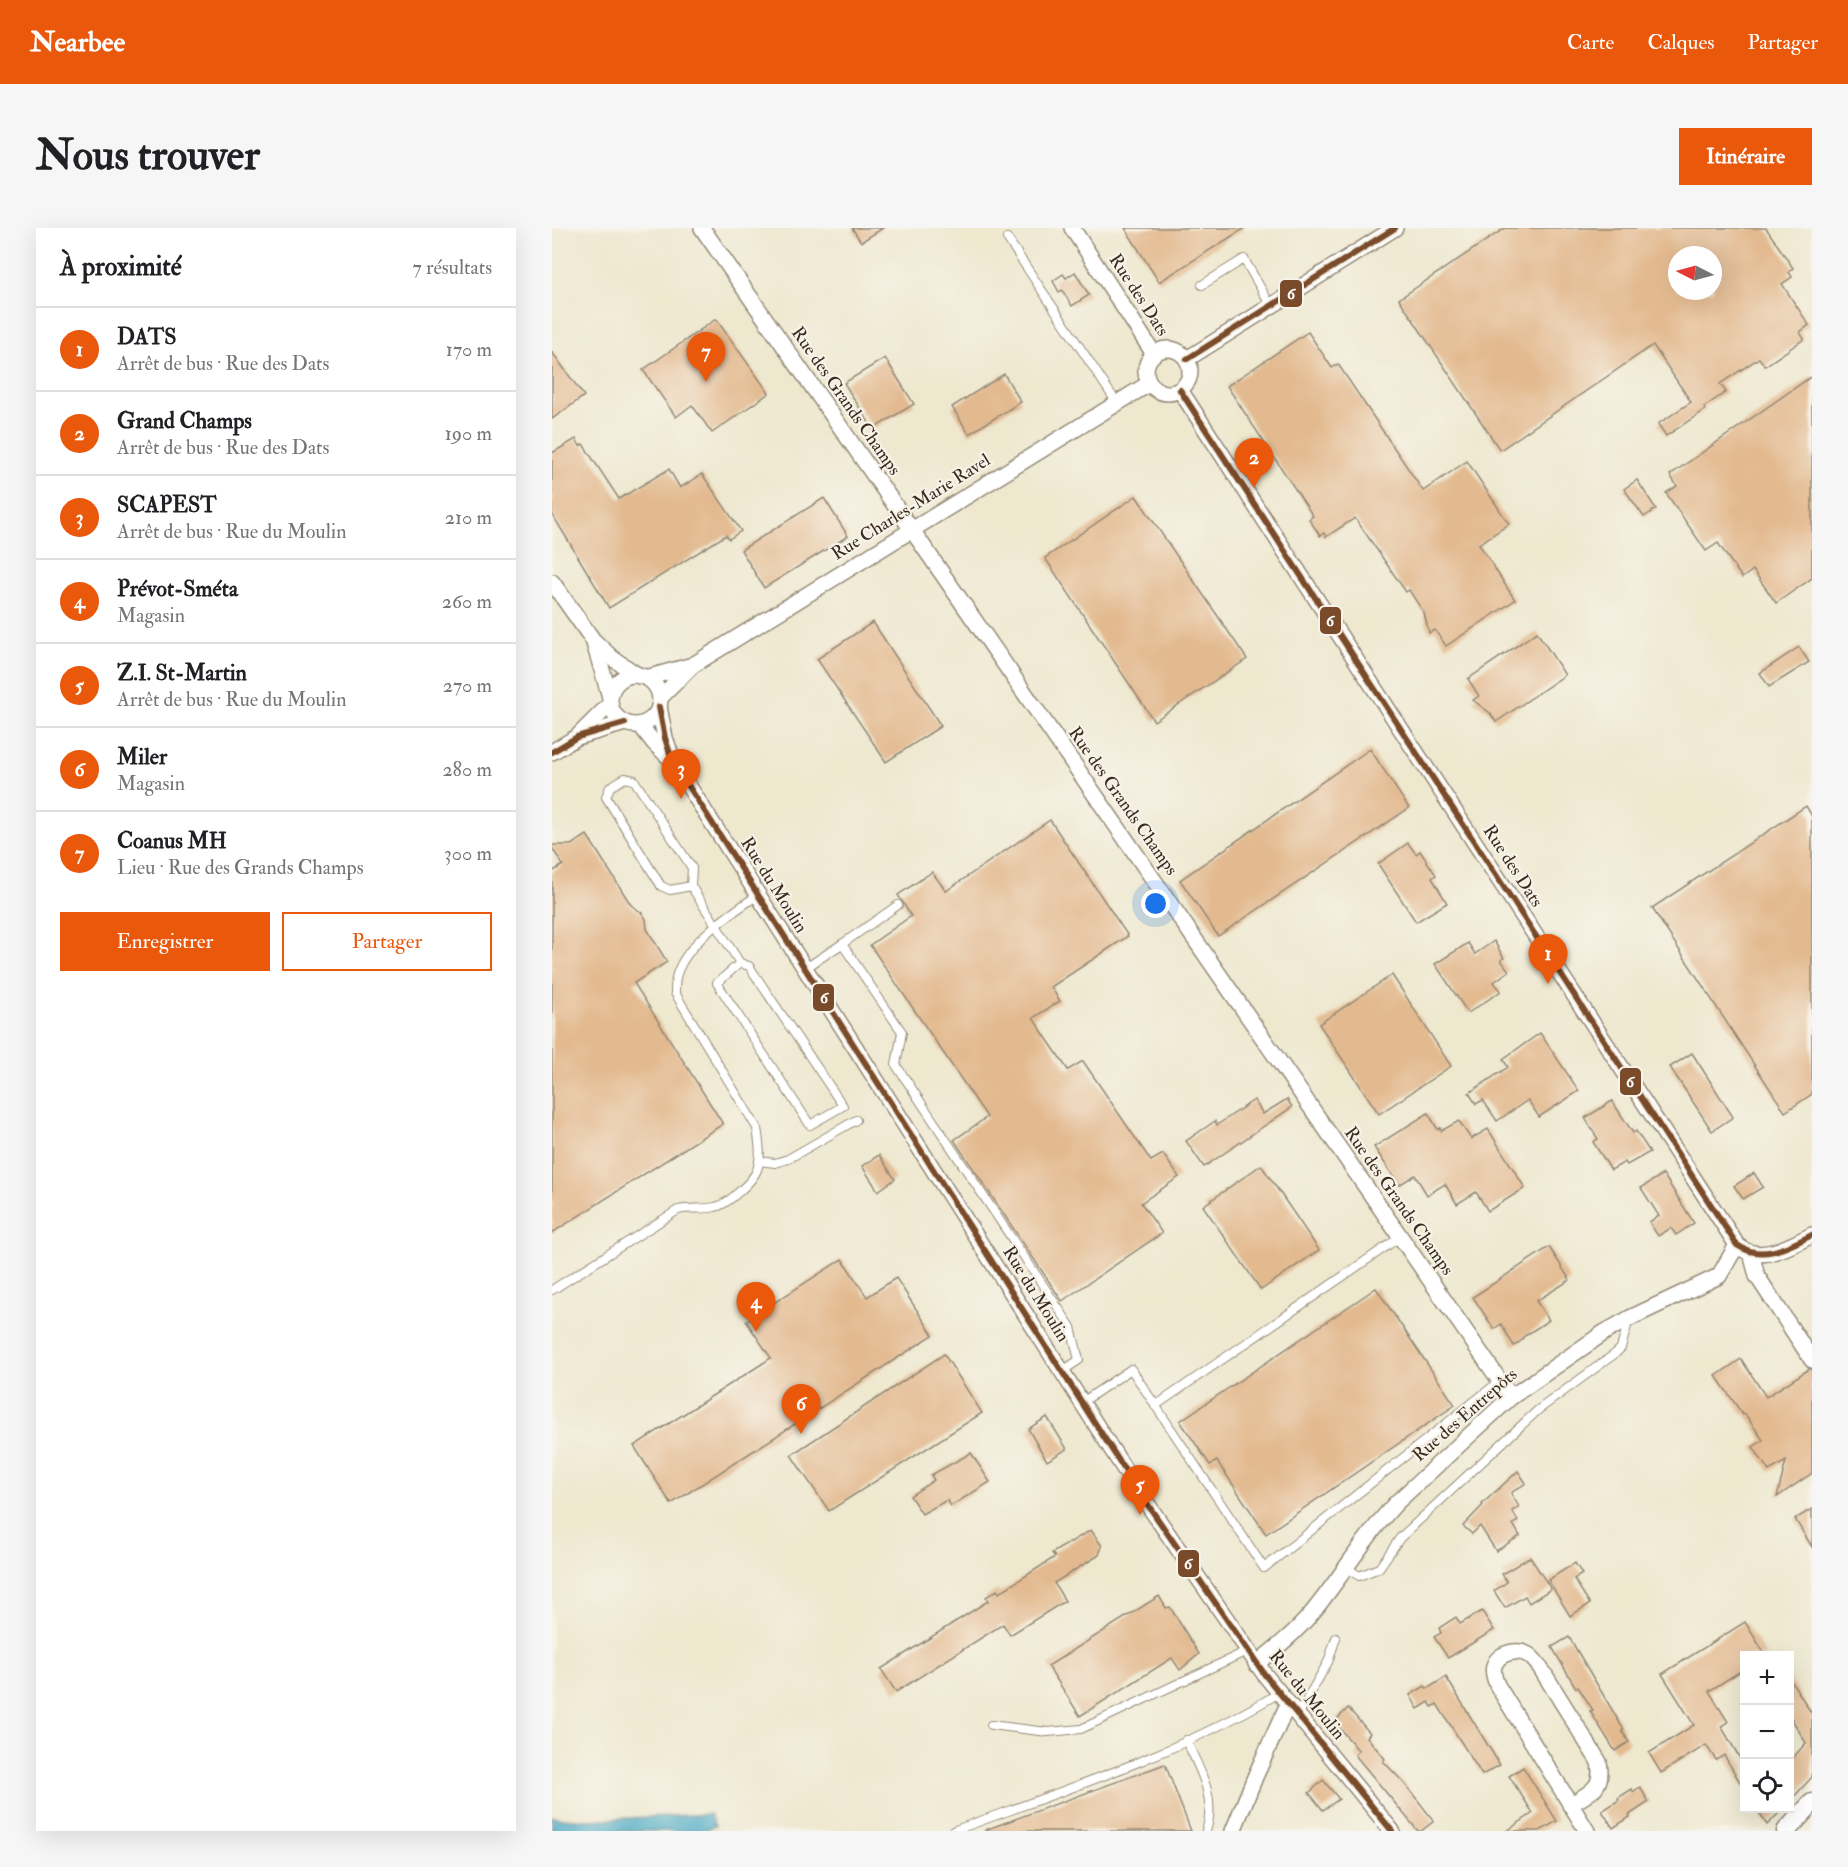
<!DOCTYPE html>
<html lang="fr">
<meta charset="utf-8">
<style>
:root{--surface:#fff;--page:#f6f6f6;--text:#202124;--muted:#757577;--line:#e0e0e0;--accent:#ea580c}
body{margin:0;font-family:"IM FELL Double Pica",serif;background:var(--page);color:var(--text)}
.controls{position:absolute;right:18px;bottom:18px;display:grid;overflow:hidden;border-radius:0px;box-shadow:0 6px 24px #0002}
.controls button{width:54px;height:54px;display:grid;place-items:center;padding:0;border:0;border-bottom:2px solid var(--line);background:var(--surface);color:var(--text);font:30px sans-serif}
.compass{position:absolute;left:1116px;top:18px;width:54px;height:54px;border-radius:50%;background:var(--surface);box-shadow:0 6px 24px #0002;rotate:276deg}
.you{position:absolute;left:604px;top:676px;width:21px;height:21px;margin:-15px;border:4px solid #fff;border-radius:50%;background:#1a73e8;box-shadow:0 0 0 9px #1a73e833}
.badge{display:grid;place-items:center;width:39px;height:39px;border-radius:50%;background:var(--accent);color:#fff;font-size:20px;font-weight:700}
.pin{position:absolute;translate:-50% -50px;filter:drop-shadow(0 2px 3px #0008)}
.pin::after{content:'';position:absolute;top:32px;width:21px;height:18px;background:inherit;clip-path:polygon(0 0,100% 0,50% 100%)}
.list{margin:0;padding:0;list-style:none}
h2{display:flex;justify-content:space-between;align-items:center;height:78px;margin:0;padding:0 24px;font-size:26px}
h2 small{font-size:20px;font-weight:400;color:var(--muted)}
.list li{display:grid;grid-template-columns:39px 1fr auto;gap:18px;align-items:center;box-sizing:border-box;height:84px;padding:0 24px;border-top:2px solid var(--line)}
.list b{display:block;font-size:22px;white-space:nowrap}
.list p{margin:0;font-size:20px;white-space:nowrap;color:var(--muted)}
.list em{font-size:20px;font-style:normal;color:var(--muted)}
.actions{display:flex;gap:12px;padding:18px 24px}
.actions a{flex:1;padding:14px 0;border:2px solid var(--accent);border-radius:0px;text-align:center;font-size:21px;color:var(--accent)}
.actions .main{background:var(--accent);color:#fff}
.icon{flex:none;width:33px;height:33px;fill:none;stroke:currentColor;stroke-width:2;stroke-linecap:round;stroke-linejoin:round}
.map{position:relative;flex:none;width:1260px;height:1603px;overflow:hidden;border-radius:0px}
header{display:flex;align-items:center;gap:36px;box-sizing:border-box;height:84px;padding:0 30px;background:var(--accent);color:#fff}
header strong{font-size:28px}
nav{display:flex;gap:33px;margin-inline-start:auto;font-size:21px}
.intro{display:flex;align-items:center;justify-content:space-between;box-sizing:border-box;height:144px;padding:0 36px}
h1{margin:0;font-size:42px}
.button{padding:15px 27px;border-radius:0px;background:var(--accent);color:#fff;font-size:21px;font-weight:700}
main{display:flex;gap:36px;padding:0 36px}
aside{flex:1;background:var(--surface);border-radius:0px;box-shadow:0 6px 24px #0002}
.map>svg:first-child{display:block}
.water{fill:#46a8c5;stroke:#406972;stroke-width:1.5}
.building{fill:#e3ba90;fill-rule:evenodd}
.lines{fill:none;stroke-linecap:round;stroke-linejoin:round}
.service-casing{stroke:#948976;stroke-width:10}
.minor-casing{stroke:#948976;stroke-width:18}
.tertiary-casing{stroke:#948976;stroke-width:21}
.service{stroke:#fff;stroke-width:8}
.minor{stroke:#fff;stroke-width:15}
.tertiary{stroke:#fff;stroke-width:18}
.bus-1-casing{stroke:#f7f3e8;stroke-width:10}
.bus-1{stroke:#7a4b2a;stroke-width:6}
.labels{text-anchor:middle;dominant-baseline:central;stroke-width:4.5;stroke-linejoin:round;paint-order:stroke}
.street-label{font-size:18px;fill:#3b2a1e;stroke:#f7f3e8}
.line-badge{stroke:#f7f3e8;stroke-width:2}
.badge-label{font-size:16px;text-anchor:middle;font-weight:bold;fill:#fff}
</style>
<header>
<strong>Nearbee</strong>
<nav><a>Carte</a><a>Calques</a><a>Partager</a></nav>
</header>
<div class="intro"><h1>Nous trouver</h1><a class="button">Itinéraire</a></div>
<main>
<aside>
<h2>À proximité<small>7 résultats</small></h2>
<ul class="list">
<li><span class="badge">1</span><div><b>DATS</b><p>Arrêt de bus · Rue des Dats</p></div><em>170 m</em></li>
<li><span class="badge">2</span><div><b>Grand Champs</b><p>Arrêt de bus · Rue des Dats</p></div><em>190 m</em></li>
<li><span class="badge">3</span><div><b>SCAPEST</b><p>Arrêt de bus · Rue du Moulin</p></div><em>210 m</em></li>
<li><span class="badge">4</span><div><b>Prévot-Sméta</b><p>Magasin</p></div><em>260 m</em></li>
<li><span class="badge">5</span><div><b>Z.I. St-Martin</b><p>Arrêt de bus · Rue du Moulin</p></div><em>270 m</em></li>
<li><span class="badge">6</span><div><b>Miler</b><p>Magasin</p></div><em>280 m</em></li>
<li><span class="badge">7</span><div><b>Coanus MH</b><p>Lieu · Rue des Grands Champs</p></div><em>300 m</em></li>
</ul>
<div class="actions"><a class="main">Enregistrer</a><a>Partager</a></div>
</aside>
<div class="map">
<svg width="1260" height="1603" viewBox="0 0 1260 1603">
<rect width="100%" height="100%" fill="#f7f3e8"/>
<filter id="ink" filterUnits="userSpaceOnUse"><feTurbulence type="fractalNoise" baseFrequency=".0167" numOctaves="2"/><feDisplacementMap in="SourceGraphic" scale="12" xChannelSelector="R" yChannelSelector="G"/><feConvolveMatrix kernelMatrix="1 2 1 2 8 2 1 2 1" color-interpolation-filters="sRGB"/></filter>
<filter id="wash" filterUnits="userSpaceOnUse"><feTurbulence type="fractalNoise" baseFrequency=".008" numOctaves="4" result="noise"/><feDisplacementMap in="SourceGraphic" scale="24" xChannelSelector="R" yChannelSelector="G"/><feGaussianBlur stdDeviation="1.35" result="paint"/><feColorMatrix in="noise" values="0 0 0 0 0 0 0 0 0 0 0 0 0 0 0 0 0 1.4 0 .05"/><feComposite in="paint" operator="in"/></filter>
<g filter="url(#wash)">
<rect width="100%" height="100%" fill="#eee8cf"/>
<!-- water -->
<polygon class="water" points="158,1586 163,1598 150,1603 0,1603 0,1589 35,1592"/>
<g id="blocks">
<!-- building -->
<g class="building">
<polygon points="300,0 331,0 309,14"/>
<polygon points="573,0 693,0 607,54"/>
<path d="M953 0H1214L1241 40 1237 44 1240 49 1230 56 1257 97 1248 104 1252 111 1213 138 1207 130 1168 156 1174 164 1152 179 1153 182 1114 208 1106 196 1139 174 1101 117 948 222 847 71ZM1125 27H1161V63H1125Z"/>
<polygon points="523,44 537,67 520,78 510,62 507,64 501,53 511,46 514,50"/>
<polygon points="164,91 217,165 160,205 140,177 124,189 91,142"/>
<polygon points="756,104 780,140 786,136 871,263 915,233 957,296 927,316 963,372 894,418 883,402 877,405 872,385 857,362 854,364 803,290 774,309 772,305 768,308 757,291 761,288 675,158"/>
<polygon points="0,124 32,168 0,191"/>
<polygon points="333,130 362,176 321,201 292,155"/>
<polygon points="452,146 469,174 417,206 400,179"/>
<polygon points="1260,148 1260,350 1224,375 1201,342 1190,350 1166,315 1154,323 1114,265 1125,258 1118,247"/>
<polygon points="24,211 28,218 31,216 67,271 117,241 128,260 150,246 189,303 177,311 174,307 57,380 0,286 0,225"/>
<polygon points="1085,252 1104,281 1092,289 1072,261"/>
<polygon points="584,268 695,431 602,493 493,330"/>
<polygon points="272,270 296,308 212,360 189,322"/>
<polygon points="321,394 389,498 334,534 265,431"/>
<polygon points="985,404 1013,447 944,494 938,485 921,472 927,468 916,451"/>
<polygon points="1247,419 1257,434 1217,459 1208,445"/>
<polygon points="818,521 857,580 666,708 628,652"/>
<polygon points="1254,578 1260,588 1260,866 1233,884 1100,680"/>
<polygon points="498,592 576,708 499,759 508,773 481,790 516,842 531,833 599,933 611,926 627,949 589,975 610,1005 510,1073 402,912 435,889 318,717 359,688 346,667 380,644 394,663"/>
<polygon points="35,607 79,677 90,685 94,691 95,701 115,734 82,755 171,896 0,1005 0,644 11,637 0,620 0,617 19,617"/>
<polygon points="856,615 864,626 868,623 884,647 880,650 895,675 864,694 826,636"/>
<polygon points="942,713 952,730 949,732 957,743 942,754 949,763 916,785 883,736 916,715 923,726"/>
<polygon points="840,747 899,838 827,886 767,796"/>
<polygon points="988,805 1027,863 987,889 976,872 945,893 931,872 924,876 917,865 956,839 951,831"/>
<polygon points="1140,825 1181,889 1160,903 1118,839"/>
<polygon points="735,871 740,879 652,939 634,913 663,893 665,897 702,872 711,886"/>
<polygon points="1060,873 1081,905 1084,903 1098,924 1075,937 1073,934 1059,942 1041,914 1046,911 1033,890"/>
<polygon points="876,885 886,902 888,900 889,903 907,893 919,911 936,901 973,960 936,983 924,964 905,976 893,956 875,967 863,947 847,957 822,919"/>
<polygon points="327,927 343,951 326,963 310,938"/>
<polygon points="709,937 767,1022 709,1062 651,978"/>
<polygon points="1202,945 1211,959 1191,971 1182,958"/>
<polygon points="1111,946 1142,995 1124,1007 1119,1000 1106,1008 1097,994 1107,988 1089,960"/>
<polygon points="997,1019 1018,1052 984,1073 997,1092 971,1109 970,1112 962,1118 949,1096 942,1101 921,1069"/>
<polygon points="290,1031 315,1069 344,1050 381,1107 119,1276 82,1218 219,1130 194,1093"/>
<polygon points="824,1060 903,1177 714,1306 665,1233 658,1237 628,1193"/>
<polygon points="392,1126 430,1185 277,1283 239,1227"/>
<polygon points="1189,1131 1214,1169 1257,1141 1260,1142 1260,1245 1225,1269 1234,1233 1217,1243 1201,1219 1211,1212 1193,1186 1191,1187 1164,1148"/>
<polygon points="495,1189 515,1221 495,1233 476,1201"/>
<polygon points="419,1225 438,1254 399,1278 395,1272 370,1286 358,1268 382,1252 379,1247"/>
<polygon points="966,1243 974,1255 959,1265 967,1279 960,1283 966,1293 961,1296 968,1308 944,1323 928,1298 920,1306 911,1298 931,1277 930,1276"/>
<polygon points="1260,1281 1260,1319 1243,1291"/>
<polygon points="539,1302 550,1318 547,1327 502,1355 513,1373 458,1407 451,1396 344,1464 329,1441 436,1373 434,1369 445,1362 447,1365 503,1329 500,1325"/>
<polygon points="978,1329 999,1361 977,1375 973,1368 953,1380 942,1363 955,1354 950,1346"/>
<polygon points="1023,1335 1030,1346 1022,1351 1038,1376 1018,1388 996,1352"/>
<polygon points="607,1368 614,1380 618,1379 647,1426 628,1442 620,1430 528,1488 496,1438"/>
<polygon points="930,1383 942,1402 896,1430 882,1409 889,1405 887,1400 904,1389 908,1396"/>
<polygon points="1193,1394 1214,1428 1192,1428 1192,1441 1157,1463 1176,1494 1169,1498 1192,1537 1192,1561 1172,1527 1164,1532 1154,1517 1109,1545 1097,1525 1142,1497 1110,1446"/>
<polygon points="1017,1409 1072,1502 1070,1503 1077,1514 1063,1523 1038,1483 1041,1482 1026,1459 1024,1460 1000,1419"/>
<polygon points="894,1449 948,1537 930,1547 885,1476 880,1479 877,1474 866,1481 858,1467 873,1458 875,1461"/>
<polygon points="1238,1451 1260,1486 1260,1549 1238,1573 1238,1533 1254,1515 1238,1488"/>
<polygon points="796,1480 818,1505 815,1509 833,1531 831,1533 853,1556 882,1593 869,1603 866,1603 803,1527 807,1523 784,1496 787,1493 785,1491"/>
<polygon points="613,1536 639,1603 434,1603 433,1602"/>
<polygon points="971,1539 1005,1593 988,1603 955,1603 981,1585 957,1548"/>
<polygon points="771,1552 787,1571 771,1582 757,1565"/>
<polygon points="1088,1559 1097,1574 1077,1587 1078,1589 1061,1600 1050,1583 1067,1572 1066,1570 1080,1561 1081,1564"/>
<polygon points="1205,1581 1231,1581 1215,1597"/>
</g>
</g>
</g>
<g filter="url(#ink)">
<use href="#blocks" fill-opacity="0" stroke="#948976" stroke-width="1.5"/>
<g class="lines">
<defs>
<g id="service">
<polyline points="455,10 565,175"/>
<polyline points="650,57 692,31 719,78"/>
<polyline points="139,658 118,662 109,658 54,569 58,559 73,550 82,552 140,640 139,658 188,735 197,738 291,878 258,897 165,755 188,735"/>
<polyline points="290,716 346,677"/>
<polyline points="252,741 290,716 350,804 344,837 519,1099 527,1132 509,1144"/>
<polyline points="207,933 223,935 236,931 304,892"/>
<path d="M0 1062 126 982C138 979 151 982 163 979 175 977 201 953 205 942 210 929 207 914 205 900L123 765C123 759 123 752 125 746 136 713 178 686 206 667"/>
<polyline points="529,1175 579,1141 712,1340 948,1153"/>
<polyline points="603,1178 848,1009"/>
<polyline points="794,1339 807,1348 827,1340 848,1310 986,1182 1064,1125 1069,1120 1077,1091"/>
<polyline points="746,1487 776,1434 784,1410"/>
<polyline points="439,1497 496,1504 529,1501 695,1423"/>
<path d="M634 1512C648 1542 665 1570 654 1603"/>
<path d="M401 1603C512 1562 626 1526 727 1465"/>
</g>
<g id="minor">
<polyline points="150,0 360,302 959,1169"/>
<polyline points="520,0 602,126"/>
<circle cx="616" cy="143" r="22"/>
<polyline points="635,131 843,0"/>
<path d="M628 162 1185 1017C1206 1037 1238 1018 1260 1007"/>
<polyline points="0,354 41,412 60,430 87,448"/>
<polyline points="42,415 58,469"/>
<circle cx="83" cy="472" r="25"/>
<polyline points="94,450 141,437"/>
<polyline points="108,470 141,437 598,155"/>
<polyline points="107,479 113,510 120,530"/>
<polyline points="88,497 102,515 120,532 585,1261 713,1447 840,1603"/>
<polyline points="27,507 58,476"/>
<polyline points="0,524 25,509 73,495"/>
<polyline points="1199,1025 1205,1048 1260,1132"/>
<path d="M704 1436C724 1420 743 1405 759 1386 789 1350 812 1309 844 1275L959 1169 1053 1104 1078 1090 1167 1048 1185 1017"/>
<path d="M1018 1577C1038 1564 1052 1561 1047 1534L988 1439C985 1436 982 1431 978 1428 967 1420 946 1424 942 1438 940 1444 943 1452 945 1457L1035 1603"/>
<polyline points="681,1603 703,1549 736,1476"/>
</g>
<polyline id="tertiary" points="1234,1603 1260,1575"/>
</defs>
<!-- service casing -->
<use href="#service" class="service-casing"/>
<!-- minor casing -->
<use href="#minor" class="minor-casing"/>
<!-- tertiary casing -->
<use href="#tertiary" class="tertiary-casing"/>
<!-- service -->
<use href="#service" class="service"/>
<!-- minor -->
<use href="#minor" class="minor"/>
<!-- tertiary -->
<use href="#tertiary" class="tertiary"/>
<defs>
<g id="bus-1">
<polyline points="635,131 843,0"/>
<path d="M628 162 1185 1017C1210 1034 1236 1019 1260 1007"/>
<polyline points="107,479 113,510 120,532 585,1261 713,1447 840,1603"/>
<polyline points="0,524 25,509 73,495"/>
</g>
</defs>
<!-- bus-1 casing -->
<use href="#bus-1" class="bus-1-casing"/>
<!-- bus-1 -->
<use href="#bus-1" class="bus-1"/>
</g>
</g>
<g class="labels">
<!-- street labels -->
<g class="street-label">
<text transform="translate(587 67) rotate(57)">Rue des Dats</text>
<text transform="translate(294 173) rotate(55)">Rue des Grands Champs</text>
<text transform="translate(359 279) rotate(-32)">Rue Charles-Marie Ravel</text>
<text transform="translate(571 573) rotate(55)">Rue des Grands Champs</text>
<text transform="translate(961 638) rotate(57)">Rue des Dats</text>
<text transform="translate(222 657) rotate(58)">Rue du Moulin</text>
<text transform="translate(847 973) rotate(55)">Rue des Grands Champs</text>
<text transform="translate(484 1066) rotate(58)">Rue du Moulin</text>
<text transform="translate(913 1187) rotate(-41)">Rue des Entrepôts</text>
<text transform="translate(755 1467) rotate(51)">Rue du Moulin</text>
</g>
</g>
<g class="line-badge">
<rect x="727" y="51" width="24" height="29" rx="6" fill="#7a4b2a"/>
<rect x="767" y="378" width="23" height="29" rx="6" fill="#7a4b2a"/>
<rect x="260" y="755" width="23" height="29" rx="6" fill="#7a4b2a"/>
<rect x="1067" y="839" width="23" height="29" rx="6" fill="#7a4b2a"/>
<rect x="625" y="1321" width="23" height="29" rx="6" fill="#7a4b2a"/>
</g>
<g class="badge-label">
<text x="739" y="71">6</text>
<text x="778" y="398">6</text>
<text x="272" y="775">6</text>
<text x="1078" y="859">6</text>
<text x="636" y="1341">6</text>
</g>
</svg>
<div class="controls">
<button>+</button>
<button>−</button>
<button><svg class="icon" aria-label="locate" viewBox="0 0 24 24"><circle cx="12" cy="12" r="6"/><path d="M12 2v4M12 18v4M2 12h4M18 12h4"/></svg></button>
</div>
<svg class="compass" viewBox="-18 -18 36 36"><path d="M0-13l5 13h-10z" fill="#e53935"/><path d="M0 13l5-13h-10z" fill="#757577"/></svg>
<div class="you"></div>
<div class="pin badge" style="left:996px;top:756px">1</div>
<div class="pin badge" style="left:702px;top:260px">2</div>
<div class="pin badge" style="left:129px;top:571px">3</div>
<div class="pin badge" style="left:204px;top:1104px">4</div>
<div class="pin badge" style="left:588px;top:1287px">5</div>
<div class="pin badge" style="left:249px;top:1206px">6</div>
<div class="pin badge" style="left:154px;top:154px">7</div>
</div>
</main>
